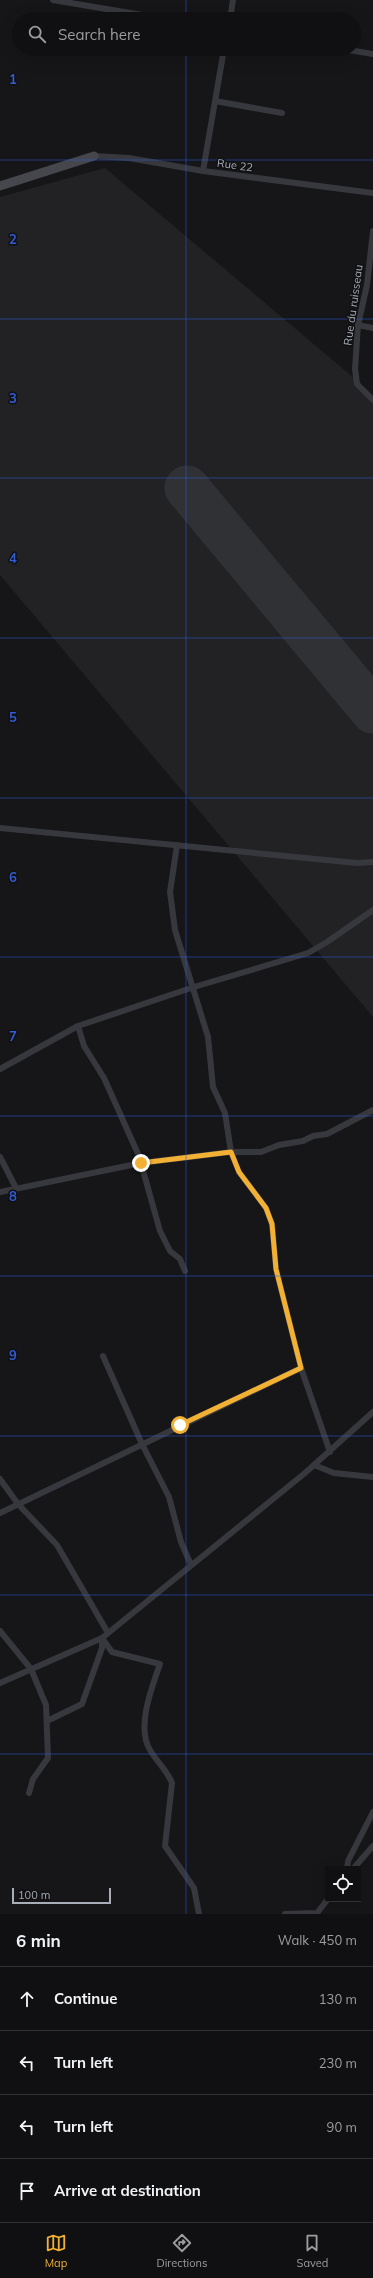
<!DOCTYPE html>
<meta charset="utf-8">
<style>
:root{--surface:#101012;--page:#1e1e20;--text:#f1f3f6;--muted:#9c9d9f;--line:#303032;--accent:#f2b134}
body{margin:0;font-family:Mulish,sans-serif;background:var(--page);color:var(--text)}
.controls{position:absolute;right:12px;bottom:12px;display:grid;overflow:hidden;border-radius:0px;box-shadow:0 4px 16px #0002}
.controls button{width:36px;height:36px;display:grid;place-items:center;padding:0;border:0;border-bottom:1px solid var(--line);background:var(--surface);color:var(--text);font:20px sans-serif}
.scale{position:absolute;left:12px;bottom:10px;width:99px;box-sizing:border-box;padding-left:4px;border:2px solid #a8adb8;border-top:0;font-size:11px;line-height:14px;white-space:nowrap;color:#a8adb8;-webkit-text-stroke:3px #111113;paint-order:stroke}
.stop{position:absolute;width:12px;height:12px;margin:-9px;border:3px solid #f2b134;border-radius:50%;background:#fff}
.stop.end{background:#f2b134;border-color:#fff;box-shadow:0 1px 4px #0008}
.list{margin:0;padding:0;list-style:none}
h2{display:flex;justify-content:space-between;align-items:center;height:52px;margin:0;padding:0 16px;font-size:17px}
h2 small{font-size:13px;font-weight:400;color:var(--muted)}
.list li{display:grid;grid-template-columns:26px 1fr auto;gap:12px;align-items:center;box-sizing:border-box;height:64px;padding:0 16px;border-top:1px solid var(--line)}
.list b{display:block;font-size:15px;white-space:nowrap}
.list em{font-size:13px;font-style:normal;color:var(--muted)}
.icon{flex:none;width:22px;height:22px;fill:none;stroke:currentColor;stroke-width:2;stroke-linecap:round;stroke-linejoin:round}
.map{position:relative;flex:none;width:373px;height:1914px;overflow:hidden}
.search{position:absolute;background:var(--surface);box-shadow:0 4px 16px #0002;left:12px;right:12px;top:12px;height:44px;display:flex;align-items:center;gap:10px;box-sizing:border-box;padding:0 14px;border-radius:22px;color:var(--muted);font-size:15px}
.sheet{height:308px;background:var(--surface)}
nav{display:flex;justify-content:space-around;align-items:center;box-sizing:border-box;height:56px;border-top:1px solid var(--line);background:var(--surface);font-size:11px;color:var(--muted)}
nav a{display:grid;justify-items:center;gap:2px}
nav .on{color:var(--accent)}
.map>svg:first-child{display:block}
.built{fill:#222225}
.lines{fill:none;stroke-linecap:round;stroke-linejoin:round}
.runway{stroke:#303135;stroke-width:45}
.street{stroke:#37383d;stroke-width:6}
.secondary{stroke:#45474d;stroke-width:9}
.route{stroke:#f2b134;stroke-width:5}
.grid{fill:none;stroke:#325cd3;stroke-width:1;stroke-opacity:0.55}
.labels{text-anchor:middle;dominant-baseline:central;stroke-width:3;stroke-linejoin:round;paint-order:stroke}
.street-label{font-size:11px;fill:#a8adb8;stroke:#111113}
.grid-label{font-size:13px;text-anchor:middle;font-weight:bold;fill:#325cd3;stroke:#111113;stroke-width:3;stroke-linejoin:round;paint-order:stroke}
</style>
<div class="map">
<svg width="373" height="1914" viewBox="0 0 373 1914">
<rect width="100%" height="100%" fill="#161618"/>
<!-- built -->
<polygon class="built" points="105,168 354,378 373,400 373,1017 0,575 0,197"/>
<g class="lines">
<!-- runway -->
<polyline class="runway" points="187,488 373,711"/>
<!-- street -->
<g class="street">
<polyline points="53,0 166,19"/>
<polyline points="230,19 233,0"/>
<polyline points="343,49 373,54"/>
<polyline points="215,101 282,113"/>
<polyline points="94,156 129,158 203,171 373,193"/>
<polyline points="203,171 224,49"/>
<polyline points="373,231 367,285 358,325 355,369 357,384 373,400"/>
<polyline points="358,325 373,328"/>
<polyline points="0,828 357,863 373,862"/>
<polyline points="177,845 170,892 175,930 208,1037 213,1087 225,1113 231,1152 239,1172 266,1208 272,1224 276,1269 301,1368 330,1452"/>
<polyline points="78,1026 84,1046 104,1078 139,1156 160,1231 170,1251 180,1259 185,1271"/>
<polyline points="0,1069 78,1026 194,987 308,953 327,942 373,910"/>
<polyline points="0,1157 16,1188"/>
<polyline points="0,1192 141,1163 231,1152 261,1152 279,1145 303,1141 313,1136 327,1134 373,1110"/>
<polyline points="103,1356 142,1444 169,1497 181,1542 191,1565"/>
<polyline points="314,1465 334,1473 373,1477"/>
<polyline points="0,1479 18,1504 57,1545 108,1633"/>
<polyline points="0,1513 301,1368"/>
<polyline points="0,1631 31,1669 46,1705 48,1758 33,1779 29,1793"/>
<path d="M102 1638 112 1652 160 1664C152 1687 136 1727 150 1750 157 1762 167 1770 172 1783L165 1846 194 1888 199 1914"/>
<polyline points="0,1683 102,1638 305,1473 373,1412"/>
<polyline points="47,1721 82,1704 102,1648 102,1638"/>
<polyline points="347,1869 348,1861 373,1812"/>
<polyline points="353,1869 373,1846"/>
<polyline points="285,1914 317,1913 328,1899"/>
</g>
<!-- secondary -->
<polyline class="secondary" points="0,186 94,156"/>
</g>
<g class="lines">
<!-- route -->
<polyline class="route" points="141,1163 231,1152 239,1172 266,1208 272,1224 276,1269 301,1368 180,1425"/>
</g>
<!-- grid -->
<path class="grid" d="M186 0V19M186 49V1914M0 160H373M0 319H373M0 478H373M0 638H373M0 798H373M0 957H373M0 1116H373M0 1276H373M0 1436H373M0 1595H373M0 1754H373"/>
<g class="labels">
<!-- street labels -->
<g class="street-label">
<text transform="translate(235 165) rotate(8)">Rue 22</text>
<text transform="translate(353 305) rotate(-82)">Rue du ruisseau</text>
</g>
</g>
<g class="grid-label">
<text x="13" y="84">1</text>
<text x="13" y="244">2</text>
<text x="13" y="403">3</text>
<text x="13" y="563">4</text>
<text x="13" y="722">5</text>
<text x="13" y="882">6</text>
<text x="13" y="1041">7</text>
<text x="13" y="1201">8</text>
<text x="13" y="1360">9</text>
</g>
</svg>
<div class="controls">
<button><svg class="icon" aria-label="locate" viewBox="0 0 24 24"><circle cx="12" cy="12" r="6"/><path d="M12 2v4M12 18v4M2 12h4M18 12h4"/></svg></button>
</div>
<div class="scale">100 m</div>
<div class="stop" style="left:180px;top:1425px"></div>
<div class="stop end" style="left:141px;top:1163px"></div>
<div class="search"><svg class="icon" aria-label="search" viewBox="0 0 24 24"><circle cx="10" cy="10" r="6"/><path d="M15 15l6 6"/></svg>Search here</div>
</div>
<section class="sheet">
<h2>6 min<small>Walk · 450 m</small></h2>
<ul class="list">
<li><svg class="icon" aria-label="ahead" viewBox="0 0 24 24"><path d="M12 20V5M6 11l6-6 6 6"/></svg><div><b>Continue</b></div><em>130 m</em></li>
<li><svg class="icon" aria-label="left" viewBox="0 0 24 24"><path d="M17 20v-9H6M10 6l-5 5 5 5"/></svg><div><b>Turn left</b></div><em>230 m</em></li>
<li><svg class="icon" aria-label="left" viewBox="0 0 24 24"><path d="M17 20v-9H6M10 6l-5 5 5 5"/></svg><div><b>Turn left</b></div><em>90 m</em></li>
<li><svg class="icon" aria-label="arrive" viewBox="0 0 24 24"><path d="M6 21V4h12l-3 4 3 4H6"/></svg><div><b>Arrive at destination</b></div></li>
</ul>
</section>
<nav>
<a class="on"><svg class="icon" aria-label="map" viewBox="0 0 24 24"><path d="M3 6l6-2 6 2 6-2v14l-6 2-6-2-6 2zM9 4v14M15 6v14"/></svg>Map</a>
<a><svg class="icon" aria-label="directions" viewBox="0 0 24 24"><path d="M12 3l9 9-9 9-9-9zM9 14v-3h6M13 9l2 2-2 2"/></svg>Directions</a>
<a><svg class="icon" aria-label="saved" viewBox="0 0 24 24"><path d="M7 4h10v16l-5-4-5 4z"/></svg>Saved</a>
</nav>
